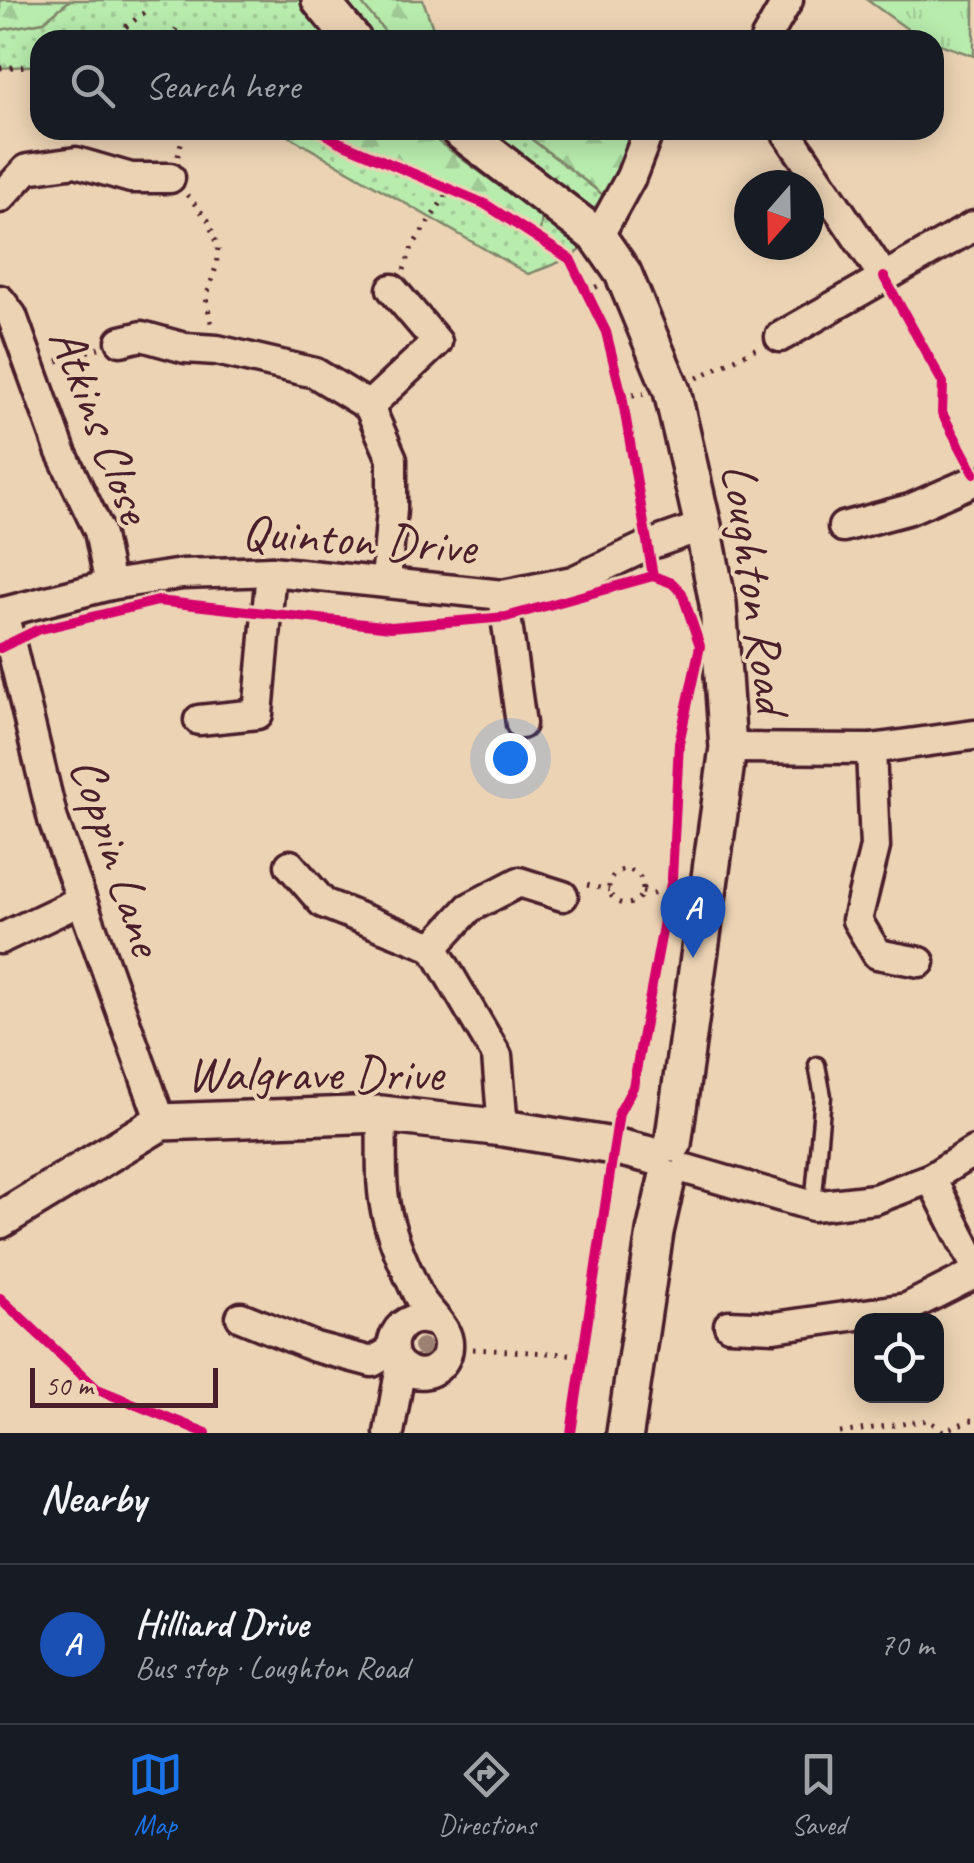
<!DOCTYPE html>
<meta charset="utf-8">
<style>
:root{--surface:#171b24;--page:#242831;--text:#f1f3f6;--muted:#9ea1a6;--line:#363941;--accent:#1a73e8}
body{margin:0;font-family:Caveat,sans-serif;background:var(--page);color:var(--text)}
.controls{position:absolute;right:30px;bottom:30px;display:grid;overflow:hidden;border-radius:20px;box-shadow:0 5px 25px #0003}
.controls button{width:90px;height:90px;display:grid;place-items:center;padding:0;border:0;border-bottom:2px solid var(--line);background:var(--surface);color:var(--text);font:50px sans-serif}
.compass{position:absolute;left:734px;top:170px;width:90px;height:90px;border-radius:50%;background:var(--surface);box-shadow:0 5px 25px #0003;rotate:200deg}
.scale{position:absolute;left:30px;bottom:25px;width:188px;box-sizing:border-box;padding-left:10px;border:5px solid #4a1f2b;border-top:0;font-size:28px;line-height:35px;white-space:nowrap;color:#4a1f2b;-webkit-text-stroke:8px #ecd3b4;paint-order:stroke}
.you{position:absolute;left:510px;top:758px;width:35px;height:35px;margin:-25px;border:8px solid #fff;border-radius:50%;background:#1a73e8;box-shadow:0 0 0 15px #1a73e833}
.badge{display:grid;place-items:center;width:65px;height:65px;border-radius:50%;background:var(--accent);color:#fff;font-size:32px;font-weight:700}
.pin{position:absolute;translate:-50% -82px;filter:drop-shadow(0 2px 5px #0008)}
.pin::after{content:'';position:absolute;top:52px;width:35px;height:30px;background:inherit;clip-path:polygon(0 0,100% 0,50% 100%)}
.list{margin:0;padding:0;list-style:none}
h2{display:flex;justify-content:space-between;align-items:center;height:130px;margin:0;padding:0 40px;font-size:42px}
h2 small{font-size:32px;font-weight:400;color:var(--muted)}
.list li{display:grid;grid-template-columns:65px 1fr auto;gap:30px;align-items:center;box-sizing:border-box;height:160px;padding:0 40px;border-top:2px solid var(--line)}
.list b{display:block;font-size:38px;white-space:nowrap}
.list p{margin:0;font-size:32px;white-space:nowrap;color:var(--muted)}
.list em{font-size:32px;font-style:normal;color:var(--muted)}
.icon{flex:none;width:55px;height:55px;fill:none;stroke:currentColor;stroke-width:2;stroke-linecap:round;stroke-linejoin:round}
.map{position:relative;flex:none;width:974px;height:1433px;overflow:hidden}
.search{position:absolute;background:var(--surface);box-shadow:0 5px 25px #0003;left:30px;right:30px;top:30px;height:110px;display:flex;align-items:center;gap:25px;box-sizing:border-box;padding:0 35px;border-radius:30px;color:var(--muted);font-size:38px}
.sheet{height:290px;background:var(--surface)}
nav{display:flex;justify-content:space-around;align-items:center;box-sizing:border-box;height:140px;border-top:2px solid var(--line);background:var(--surface);font-size:28px;color:var(--muted)}
nav a{display:grid;justify-items:center;gap:5px}
nav .on{color:var(--accent)}
.map>svg:first-child{display:block}
.grass{fill:url(#grass-dots);stroke:#81866c;stroke-width:2.5}
.forest{fill:url(#forest-firs);stroke:#81866c;stroke-width:2.5}
.park{fill:url(#park-tufts);stroke:#81866c;stroke-width:2.5}
.lines{fill:none;stroke-linecap:round;stroke-linejoin:round}
.service-casing{stroke:#4a1f2b;stroke-width:21}
.minor-casing{stroke:#4a1f2b;stroke-width:35}
.tertiary-casing{stroke:#4a1f2b;stroke-width:42}
.path{stroke:#4a1f2b;stroke-width:5;stroke-dasharray:2.5 8;stroke-linecap:butt}
.service{stroke:#ecd3b4;stroke-width:14}
.minor{stroke:#ecd3b4;stroke-width:28}
.tertiary{stroke:#ecd3b4;stroke-width:35}
.cycleway-casing{stroke:#ecd3b4;stroke-width:16}
.cycleway{stroke:#d6006c;stroke-width:10}
.tree{fill:#9c8173}
.labels{text-anchor:middle;dominant-baseline:central;stroke-width:8;stroke-linejoin:round;paint-order:stroke}
.street-label{font-size:50px;fill:#4a1f2b;stroke:#ecd3b4}
</style>
<div class="map">
<svg width="974" height="1433" viewBox="0 0 974 1433">
<defs>
<pattern id="grass-dots" width="8" height="8" patternUnits="userSpaceOnUse" patternTransform="scale(2.5)"><rect width="8" height="8" fill="#b8ecad"/><path d="M2 2h.1M6 6h.1" fill="none" stroke="#a0ca95" stroke-width="1.8" stroke-linecap="round"/></pattern>
<pattern id="forest-firs" width="22" height="20" patternUnits="userSpaceOnUse" patternTransform="scale(2.5)"><rect width="22" height="20" fill="#b8ecad"/><path d="M5 1l3.5 6h-7zM16 11l3.5 6h-7z" fill="#a0ca95"/></pattern>
<pattern id="park-tufts" width="24" height="20" patternUnits="userSpaceOnUse" patternTransform="scale(2.5)"><rect width="24" height="20" fill="#b8ecad"/><path d="M3 7l-1-3M5 7V3M7 7l1-3M15 17l-1-3M17 17v-4M19 17l1-3" fill="none" stroke="#a0ca95"/></pattern>
</defs>
<rect width="100%" height="100%" fill="#ecd3b4"/>
<filter id="ink" filterUnits="userSpaceOnUse"><feTurbulence type="fractalNoise" baseFrequency=".01" numOctaves="2"/><feDisplacementMap in="SourceGraphic" scale="20" xChannelSelector="R" yChannelSelector="G"/><feConvolveMatrix kernelMatrix="1 2 1 2 8 2 1 2 1" color-interpolation-filters="sRGB"/></filter>
<g filter="url(#ink)">
<!-- grass -->
<g class="grass">
<polygon points="70,0 359,0 392,40 125,40 116,35 109,40 40,40 40,65 0,68 0,30 42,22"/>
<path d="M278 130H320L339 142 485 204 538 238 542 216 422 130H520L616 205C590 251 576 257 528 274Z"/>
</g>
<!-- forest -->
<g class="forest">
<polygon points="0,0 70,0 43,22 0,30"/>
<polygon points="359,0 423,0 436,37 445,40 392,40"/>
<polygon points="320,130 422,130 542,217 539,239 485,204 339,142"/>
<polygon points="520,130 649,130 616,205"/>
</g>
<!-- park -->
<polygon class="park" points="867,0 974,0 974,56 917,36"/>
<g class="lines">
<defs>
<polyline id="service" points="813,1206 823,1096 817,1065"/>
<g id="minor">
<polyline points="765,40 788,0"/>
<polyline points="785,130 884,277"/>
<polyline points="0,198 27,169 76,162 131,178 170,178"/>
<polyline points="598,237 631,177 649,130"/>
<polyline points="0,300 12,316 61,452 99,531 110,585"/>
<polyline points="780,337 974,226"/>
<polyline points="121,341 142,336 185,348 217,350 315,373 369,406 392,459 392,509 386,582"/>
<polyline points="369,406 437,342 392,289"/>
<polyline points="843,527 910,509 974,481"/>
<polyline points="503,595 521,724"/>
<polyline points="3,612 53,820 161,1122"/>
<polyline points="0,613 110,585 182,574 271,571 503,595 573,581 649,545 703,526"/>
<polyline points="199,720 258,714 271,571"/>
<polyline points="728,748 871,749 974,735"/>
<polyline points="871,749 875,847 857,920 877,954 920,962"/>
<polyline points="290,865 323,903 433,947 497,1056 503,1128"/>
<polyline points="0,939 80,901"/>
<polyline points="433,947 469,908 519,882 563,896"/>
<path d="M381 1114C383 1146 379 1184 387 1215 393 1241 406 1270 418 1295 426 1312 450 1327 448 1347 447 1366 427 1380 409 1371 375 1355 398 1304 437 1323"/>
<polyline points="686,1169 813,1206 875,1199 931,1178 974,1151"/>
<polyline points="931,1178 974,1263"/>
<polyline points="241,1317 315,1347 372,1362 393,1350"/>
<polyline points="729,1325 774,1327 907,1308 974,1274"/>
<polyline points="389,1433 401,1366"/>
</g>
<g id="tertiary">
<polyline points="320,0 353,40"/>
<polyline points="459,130 598,237 623,273 672,391 703,526 718,604 728,748 673,1144"/>
<polyline points="0,1220 161,1122 381,1114 503,1128 613,1146 654,1156"/>
<polyline points="625,1433 655,1232 667,1179"/>
</g>
</defs>
<!-- service casing -->
<use href="#service" class="service-casing"/>
<!-- minor casing -->
<use href="#minor" class="minor-casing"/>
<!-- tertiary casing -->
<use href="#tertiary" class="tertiary-casing"/>
<!-- path -->
<g class="path">
<polyline points="109,40 145,12"/>
<polyline points="170,40 178,26"/>
<polyline points="0,68 40,65"/>
<polyline points="178,156 184,130"/>
<polyline points="187,195 208,220 218,248 216,267 206,298 212,327"/>
<polyline points="404,270 412,247 450,189"/>
<polyline points="586,292 598,286"/>
<polyline points="57,361 99,348"/>
<polyline points="697,378 759,347"/>
<polyline points="622,396 644,394"/>
<circle cx="626" cy="887" r="17"/>
<polyline points="587,885 609,890"/>
<polyline points="642,892 668,896"/>
<polyline points="473,1349 585,1355"/>
<polyline points="840,1433 928,1420 943,1431 974,1419"/>
</g>
<!-- service -->
<use href="#service" class="service"/>
<!-- minor -->
<use href="#minor" class="minor"/>
<!-- tertiary -->
<use href="#tertiary" class="tertiary"/>
<defs>
<g id="cycleway">
<polyline points="320,130 339,142 485,204 570,259 606,332 622,396 653,576 672,583 682,593 700,646 679,743 672,878 633,1087 619,1113 571,1433"/>
<polyline points="884,277 943,383 942,413 974,473"/>
<polyline points="0,648 37,630 158,601 391,627 506,617 653,576"/>
<polyline points="0,1298 97,1389 206,1433"/>
</g>
</defs>
<!-- cycleway casing -->
<use href="#cycleway" class="cycleway-casing"/>
<!-- cycleway -->
<use href="#cycleway" class="cycleway"/>
</g>
<!-- trees -->
<circle class="tree" cx="422" cy="1347" r="9"/>
</g>
<g class="labels">
<!-- street labels -->
<g class="street-label">
<text transform="translate(101 425) rotate(69)">Atkins Close</text>
<text transform="translate(359 539) rotate(4)">Quinton Drive</text>
<text transform="translate(756 588) rotate(82)">Loughton Road</text>
<text transform="translate(117 856) rotate(72)">Coppin Lane</text>
<text x="315" y="1073">Walgrave Drive</text>
</g>
</g>
</svg>
<div class="controls">
<button><svg class="icon" aria-label="locate" viewBox="0 0 24 24"><circle cx="12" cy="12" r="6"/><path d="M12 2v4M12 18v4M2 12h4M18 12h4"/></svg></button>
</div>
<svg class="compass" viewBox="-18 -18 36 36"><path d="M0-13l5 13h-10z" fill="#e53935"/><path d="M0 13l5-13h-10z" fill="#9ea1a6"/></svg>
<div class="scale">50 m</div>
<div class="you"></div>
<div class="pin badge" style="left:693px;top:958px;background:#1a4fb4">A</div>
<div class="search"><svg class="icon" aria-label="search" viewBox="0 0 24 24"><circle cx="10" cy="10" r="6"/><path d="M15 15l6 6"/></svg>Search here</div>
</div>
<section class="sheet">
<h2>Nearby<small></small></h2>
<ul class="list">
<li><span class="badge" style="background:#1a4fb4">A</span><div><b>Hilliard Drive</b><p>Bus stop · Loughton Road</p></div><em>70 m</em></li>
</ul>
</section>
<nav>
<a class="on"><svg class="icon" aria-label="map" viewBox="0 0 24 24"><path d="M3 6l6-2 6 2 6-2v14l-6 2-6-2-6 2zM9 4v14M15 6v14"/></svg>Map</a>
<a><svg class="icon" aria-label="directions" viewBox="0 0 24 24"><path d="M12 3l9 9-9 9-9-9zM9 14v-3h6M13 9l2 2-2 2"/></svg>Directions</a>
<a><svg class="icon" aria-label="saved" viewBox="0 0 24 24"><path d="M7 4h10v16l-5-4-5 4z"/></svg>Saved</a>
</nav>
